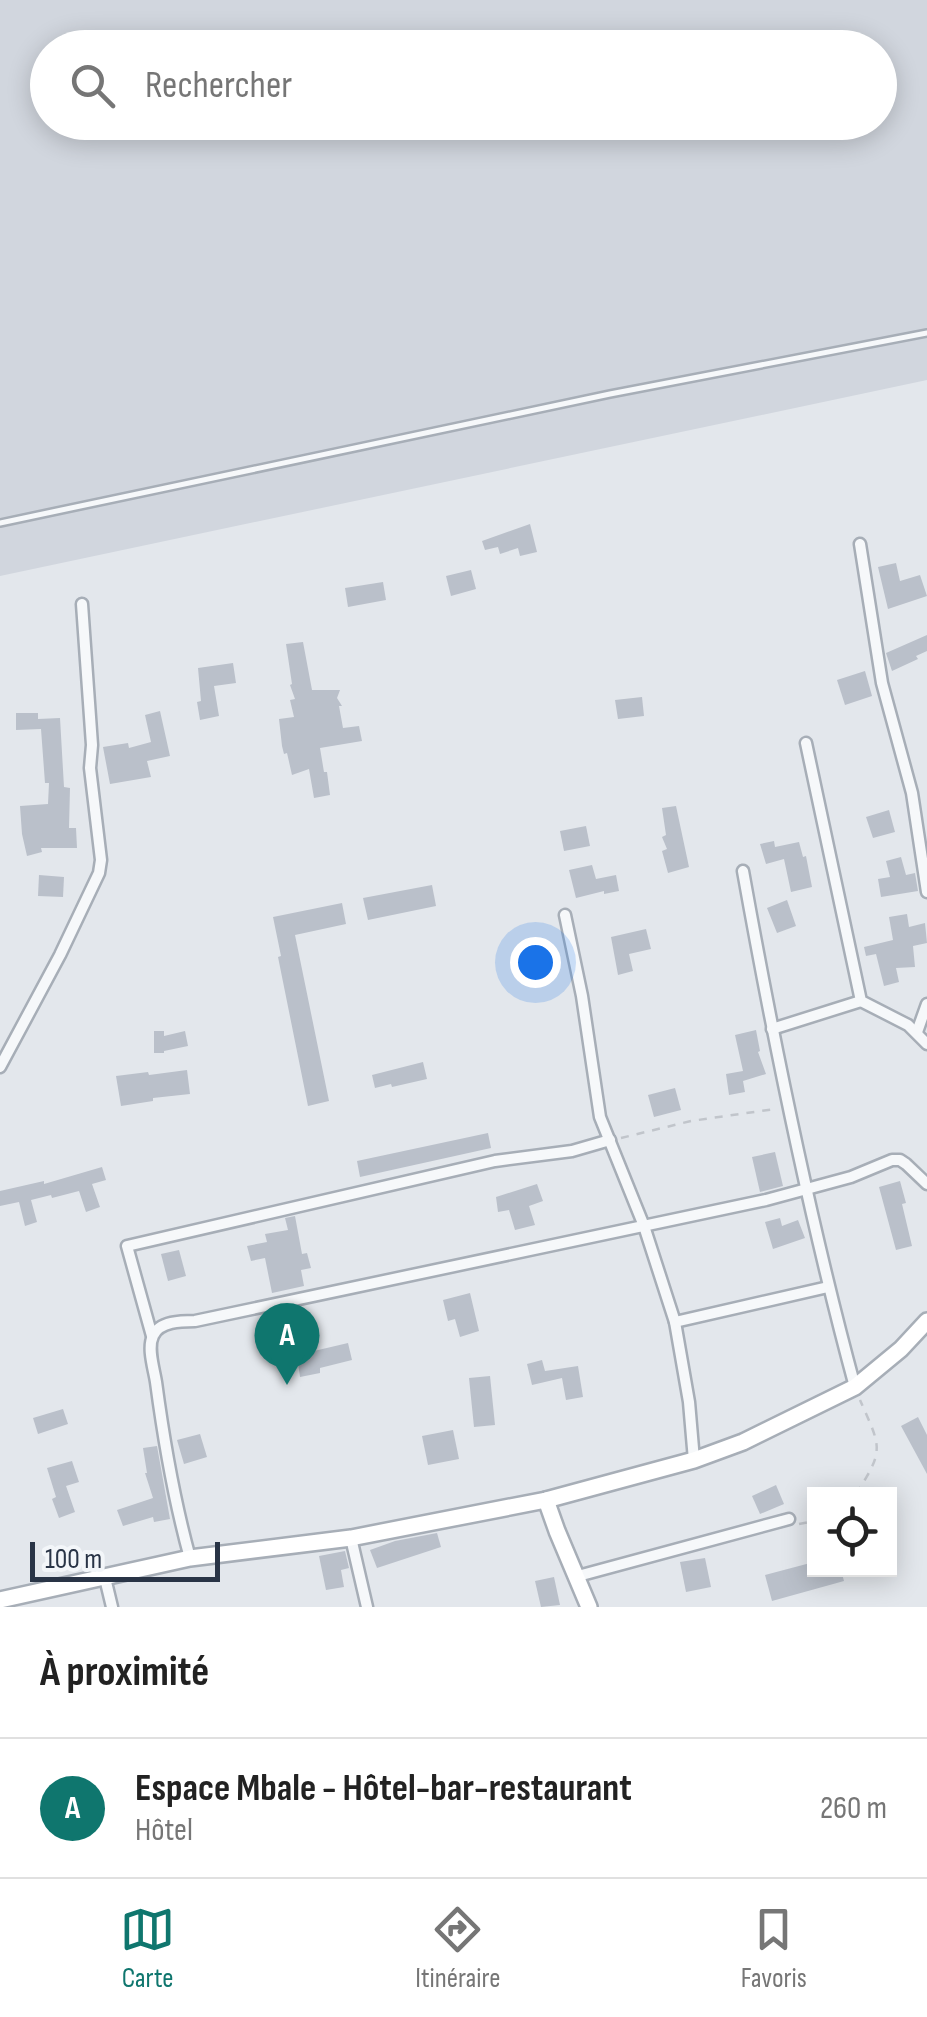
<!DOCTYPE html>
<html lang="fr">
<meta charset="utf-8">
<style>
:root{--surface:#fff;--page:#f6f6f6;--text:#222;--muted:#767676;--line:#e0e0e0;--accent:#0f766e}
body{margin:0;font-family:"Sofia Sans Condensed",sans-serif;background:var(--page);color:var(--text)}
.controls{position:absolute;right:30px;bottom:30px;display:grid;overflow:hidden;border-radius:0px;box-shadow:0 5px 25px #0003}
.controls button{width:90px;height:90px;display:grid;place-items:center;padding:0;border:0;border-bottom:2px solid var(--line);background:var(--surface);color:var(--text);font:50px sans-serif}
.scale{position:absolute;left:30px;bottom:25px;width:190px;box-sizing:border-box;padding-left:10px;border:5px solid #293446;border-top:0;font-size:28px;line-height:35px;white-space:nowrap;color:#293446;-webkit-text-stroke:8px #f3f6f9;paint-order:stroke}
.you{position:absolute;left:535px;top:962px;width:35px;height:35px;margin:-25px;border:8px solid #fff;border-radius:50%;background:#1a73e8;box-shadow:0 0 0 15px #1a73e833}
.badge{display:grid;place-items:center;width:65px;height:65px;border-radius:50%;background:var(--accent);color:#fff;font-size:32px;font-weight:700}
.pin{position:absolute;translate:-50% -82px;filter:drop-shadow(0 2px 5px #0008)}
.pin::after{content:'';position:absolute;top:52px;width:35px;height:30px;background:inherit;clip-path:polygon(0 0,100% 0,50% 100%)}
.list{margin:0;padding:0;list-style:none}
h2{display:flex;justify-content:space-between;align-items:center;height:130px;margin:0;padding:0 40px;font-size:42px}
h2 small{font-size:32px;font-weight:400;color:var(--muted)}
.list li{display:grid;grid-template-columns:65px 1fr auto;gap:30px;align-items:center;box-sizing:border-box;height:140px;padding:0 40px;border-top:2px solid var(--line)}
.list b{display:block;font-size:38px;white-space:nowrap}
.list p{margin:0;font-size:32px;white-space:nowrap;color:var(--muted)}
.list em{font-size:32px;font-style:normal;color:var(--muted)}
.icon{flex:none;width:55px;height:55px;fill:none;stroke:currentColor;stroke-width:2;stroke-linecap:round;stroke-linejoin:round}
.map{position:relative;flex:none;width:927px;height:1607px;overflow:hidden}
.search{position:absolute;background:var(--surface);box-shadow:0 5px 25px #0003;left:30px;right:30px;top:30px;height:110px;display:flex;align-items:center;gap:25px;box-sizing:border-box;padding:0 35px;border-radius:55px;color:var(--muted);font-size:38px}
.sheet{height:270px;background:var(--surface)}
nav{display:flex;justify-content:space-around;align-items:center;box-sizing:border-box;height:140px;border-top:2px solid var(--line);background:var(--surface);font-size:28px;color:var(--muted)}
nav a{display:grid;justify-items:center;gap:5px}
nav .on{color:var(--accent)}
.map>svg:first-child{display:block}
.built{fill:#d1d6de;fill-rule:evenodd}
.building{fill:#bac0ca}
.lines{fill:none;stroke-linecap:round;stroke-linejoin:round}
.lane-casing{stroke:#a7aeb7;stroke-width:10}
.street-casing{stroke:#a7aeb7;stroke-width:15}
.secondary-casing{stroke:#a7aeb7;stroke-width:20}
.path{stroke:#c1c5cb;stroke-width:2.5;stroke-dasharray:8 8;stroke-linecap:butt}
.lane{stroke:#f6f8fa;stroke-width:5}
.street{stroke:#f6f8fa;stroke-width:10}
.secondary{stroke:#fff;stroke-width:15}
</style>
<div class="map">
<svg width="927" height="1607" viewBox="0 0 927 1607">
<rect width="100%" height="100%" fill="#e3e7ec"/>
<!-- built -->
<path class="built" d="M0 0H927V380L0 576ZM48 48H880V122H48Z"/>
<!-- building -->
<g class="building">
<polygon points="530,524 537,552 520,556 518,548 500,554 498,547 485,550 482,541"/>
<polygon points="896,563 900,581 920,575 927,596 888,609 878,567"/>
<polygon points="471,570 476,589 451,596 446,576"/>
<polygon points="383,582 386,600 348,607 345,588"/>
<polygon points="927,635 927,651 916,656 918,659 892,671 886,653"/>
<polygon points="303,642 312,690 340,690 337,698 342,706 339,706 343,728 359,726 362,741 320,748 324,772 327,772 330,795 314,798 309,769 292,775 287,753 284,754 282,746 279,719 294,717 290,700 295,699 290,685 292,684 286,644"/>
<polygon points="233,663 236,683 214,686 219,716 200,720 197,702 201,701 198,668"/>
<polygon points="865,671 872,696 845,705 837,680"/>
<polygon points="642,697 644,716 618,719 615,700"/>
<polygon points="160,711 170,756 147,761 151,777 110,784 103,747 128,743 129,748 151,742 145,715"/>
<polygon points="16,713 38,713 38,719 60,718 64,787 70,788 69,828 76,828 77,848 41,848 42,852 27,856 22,834 20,806 48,804 49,783 45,783 41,729 16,730"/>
<polygon points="676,806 689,867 668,873 662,851 667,849 662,837 666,835 662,808"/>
<polygon points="889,810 895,832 873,838 866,817"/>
<polygon points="586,826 590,846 564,851 560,831"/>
<polygon points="774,841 775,847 799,842 803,857 806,856 812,887 791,892 784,859 766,864 760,844"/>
<polygon points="901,857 906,875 915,873 918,891 881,897 878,879 890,877 886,861"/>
<polygon points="592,865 596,879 616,875 619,891 604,894 604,891 576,898 569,870"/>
<polygon points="39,875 64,877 63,897 38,896"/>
<polygon points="432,885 436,906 368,920 363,898"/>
<polygon points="787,900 796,926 777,933 767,908"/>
<polygon points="342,903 346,924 295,935 329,1101 308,1106 278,957 281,956 273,917"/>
<polygon points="907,914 909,927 925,923 927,943 913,946 915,967 896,968 899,982 884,986 876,954 866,956 864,947 893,940 889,917"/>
<polygon points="646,929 651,949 629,954 633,971 618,975 611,937"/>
<polygon points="756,1030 760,1051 758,1052 766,1074 743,1081 745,1092 729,1095 726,1074 743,1071 735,1035"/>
<polygon points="154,1031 164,1031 164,1036 185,1031 188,1046 164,1051 164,1053 154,1053"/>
<polygon points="423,1062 427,1079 392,1087 391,1084 375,1088 372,1075"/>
<polygon points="187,1070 190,1094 153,1098 153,1101 121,1106 116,1076 148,1072 149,1075"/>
<polygon points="675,1088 681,1110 654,1117 648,1095"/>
<polygon points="488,1133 491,1148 360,1177 357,1161"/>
<polygon points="775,1152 783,1186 760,1192 752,1157"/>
<polygon points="102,1167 106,1180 92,1184 100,1207 86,1212 79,1191 52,1198 51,1195 31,1200 37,1222 25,1226 19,1202 0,1206 0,1191 44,1181 44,1184"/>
<polygon points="900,1181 906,1203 902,1204 912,1246 896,1250 879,1187"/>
<polygon points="537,1184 543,1201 529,1206 535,1225 515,1230 509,1210 498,1212 496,1197"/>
<polygon points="295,1216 302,1254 307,1253 311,1268 301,1270 304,1286 272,1293 265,1258 251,1261 247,1246 267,1242 265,1234 288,1230 285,1218"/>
<polygon points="780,1218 782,1226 798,1220 805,1238 773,1249 765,1222"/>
<polygon points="179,1250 186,1276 168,1281 161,1254"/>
<polygon points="470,1293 479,1331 460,1337 455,1319 448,1321 443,1300"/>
<polygon points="310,1332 314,1351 348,1343 352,1360 320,1368 320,1373 300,1377 294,1335"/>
<polygon points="542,1360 545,1371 578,1366 583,1397 566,1400 562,1378 532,1385 527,1364"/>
<polygon points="490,1376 495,1425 474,1427 469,1378"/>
<polygon points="63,1409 68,1424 38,1434 33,1418"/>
<polygon points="918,1417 927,1435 927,1474 901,1426"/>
<polygon points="453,1430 459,1459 428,1465 422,1436"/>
<polygon points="200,1434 207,1457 184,1464 177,1440"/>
<polygon points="157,1446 170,1519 154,1522 153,1517 123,1526 117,1510 153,1498 145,1473 147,1473 143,1448"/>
<polygon points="72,1461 79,1482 66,1486 75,1512 59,1518 52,1499 56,1497 47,1468"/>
<polygon points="776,1485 784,1504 760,1514 752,1496"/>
<polygon points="437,1533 441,1547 377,1568 370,1550 395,1541"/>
<polygon points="345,1551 349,1568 341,1570 344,1587 326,1590 319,1556"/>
<polygon points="705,1558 711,1587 686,1592 680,1562"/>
<polygon points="814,1562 814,1570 841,1570 844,1581 772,1601 765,1575"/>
<polygon points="554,1577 560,1605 541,1607 535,1581"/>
</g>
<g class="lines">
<defs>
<polyline id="lane" points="0,523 610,394 927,333"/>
<g id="street">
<polyline points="860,544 882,683 912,793 927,892"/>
<polyline points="806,743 861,1001 908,1025 927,1044"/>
<path d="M743 871C774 1044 809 1217 855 1387"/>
<polyline points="565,915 582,996 600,1117 644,1226 675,1322 689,1402 694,1460"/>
<polyline points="772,1029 861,1001"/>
<polyline points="917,1032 927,1004"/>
<polyline points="0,1067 60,955 99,873 101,860 90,768 92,745 82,604"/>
<polyline points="675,1322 828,1287"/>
<polyline points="152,1336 127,1246 495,1161 572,1151 610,1140"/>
<polyline points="351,1538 367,1607"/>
<path d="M190 1558C174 1500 164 1442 156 1382 154 1369 147 1348 153 1336 159 1321 182 1321 195 1321L766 1200 851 1177 892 1160H900L906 1164 927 1184"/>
<polyline points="578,1576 789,1519"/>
<polyline points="105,1578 112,1607"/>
</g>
<g id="secondary">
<polyline points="546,1500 557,1531 589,1607"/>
<polyline points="0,1600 190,1558 351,1538 546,1500 694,1460 743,1442 855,1387 901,1349 927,1321"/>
</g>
</defs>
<!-- lane casing -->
<use href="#lane" class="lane-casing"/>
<!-- street casing -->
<use href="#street" class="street-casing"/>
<!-- secondary casing -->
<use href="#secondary" class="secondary-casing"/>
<!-- path -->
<g class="path">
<polyline points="621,1138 691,1121 775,1109"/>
<path d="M856 1494C885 1449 881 1448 860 1400"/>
<polyline points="799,1524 814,1521"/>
</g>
<!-- lane -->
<use href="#lane" class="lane"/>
<!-- street -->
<use href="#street" class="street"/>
<!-- secondary -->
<use href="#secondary" class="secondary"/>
</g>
</svg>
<div class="controls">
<button><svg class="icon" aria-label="locate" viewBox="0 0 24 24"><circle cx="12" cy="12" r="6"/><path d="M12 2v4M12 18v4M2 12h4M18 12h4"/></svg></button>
</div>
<div class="scale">100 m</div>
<div class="you"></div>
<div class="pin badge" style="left:287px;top:1385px">A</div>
<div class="search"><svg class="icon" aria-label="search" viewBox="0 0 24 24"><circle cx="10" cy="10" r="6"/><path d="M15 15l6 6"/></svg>Rechercher</div>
</div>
<section class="sheet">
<h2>À proximité<small></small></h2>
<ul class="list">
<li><span class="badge">A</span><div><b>Espace Mbale - Hôtel-bar-restaurant</b><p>Hôtel</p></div><em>260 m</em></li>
</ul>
</section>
<nav>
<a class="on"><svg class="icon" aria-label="map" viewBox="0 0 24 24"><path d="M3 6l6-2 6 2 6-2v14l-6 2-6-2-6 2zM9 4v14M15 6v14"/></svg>Carte</a>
<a><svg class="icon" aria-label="directions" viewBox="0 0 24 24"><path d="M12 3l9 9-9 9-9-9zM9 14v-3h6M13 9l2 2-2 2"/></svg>Itinéraire</a>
<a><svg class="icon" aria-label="saved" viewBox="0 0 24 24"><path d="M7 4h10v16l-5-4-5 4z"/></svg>Favoris</a>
</nav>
